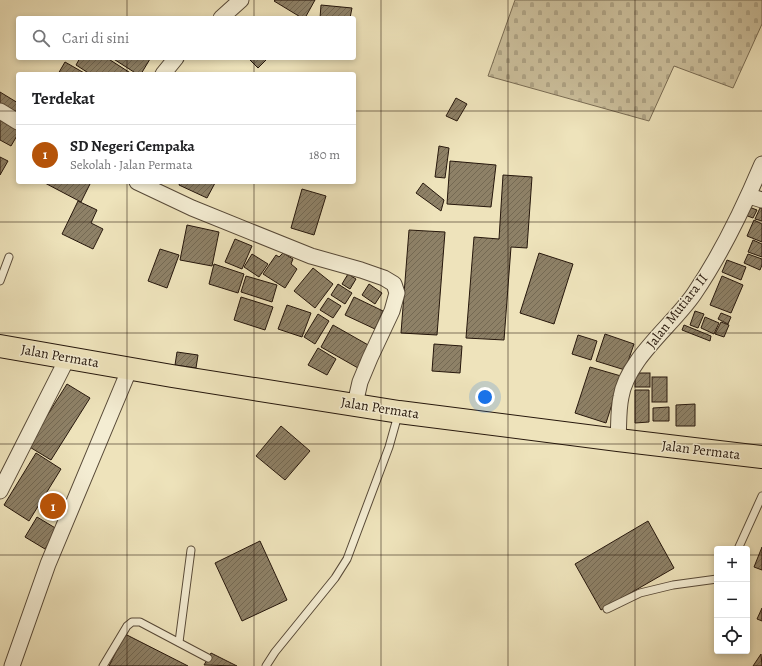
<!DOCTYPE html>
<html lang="id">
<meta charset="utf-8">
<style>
:root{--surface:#fff;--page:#f2f2f2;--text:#202124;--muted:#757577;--line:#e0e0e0;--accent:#b45309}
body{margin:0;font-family:Alegreya,serif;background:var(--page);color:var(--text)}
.controls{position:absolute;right:12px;bottom:12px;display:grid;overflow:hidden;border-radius:4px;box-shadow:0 2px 6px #0003}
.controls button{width:36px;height:36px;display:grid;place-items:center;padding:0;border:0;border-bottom:1px solid var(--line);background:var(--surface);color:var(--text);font:20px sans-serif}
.you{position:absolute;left:485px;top:397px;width:14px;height:14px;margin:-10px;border:3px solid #fff;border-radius:50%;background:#1a73e8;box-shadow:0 0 0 6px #1a73e833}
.badge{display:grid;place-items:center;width:26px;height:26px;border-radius:50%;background:var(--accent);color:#fff;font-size:13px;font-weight:700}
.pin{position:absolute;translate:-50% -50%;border:2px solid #fff;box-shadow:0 1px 4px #0006}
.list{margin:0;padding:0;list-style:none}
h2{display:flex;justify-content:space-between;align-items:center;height:52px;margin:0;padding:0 16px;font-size:17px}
h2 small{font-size:13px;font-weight:400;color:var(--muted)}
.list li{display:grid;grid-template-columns:26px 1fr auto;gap:12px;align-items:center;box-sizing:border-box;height:60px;padding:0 16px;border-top:1px solid var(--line)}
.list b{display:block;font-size:15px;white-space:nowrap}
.list p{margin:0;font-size:13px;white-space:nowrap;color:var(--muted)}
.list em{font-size:13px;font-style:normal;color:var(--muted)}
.icon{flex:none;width:22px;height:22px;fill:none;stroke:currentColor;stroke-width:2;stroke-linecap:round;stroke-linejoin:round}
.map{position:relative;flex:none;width:762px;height:666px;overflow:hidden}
.search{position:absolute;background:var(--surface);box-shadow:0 2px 6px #0003;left:16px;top:16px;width:340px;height:44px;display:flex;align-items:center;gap:10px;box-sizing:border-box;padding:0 14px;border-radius:4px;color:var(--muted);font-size:15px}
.panel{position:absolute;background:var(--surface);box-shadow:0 2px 6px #0003;left:16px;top:72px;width:340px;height:112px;border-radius:4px}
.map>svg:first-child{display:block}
.cemetery{fill:url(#cemetery-stones);stroke:#796c54}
.building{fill:url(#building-hatch);stroke:#26170c}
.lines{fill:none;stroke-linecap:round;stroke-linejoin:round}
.lane-casing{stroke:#584a38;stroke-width:9}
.street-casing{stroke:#584a38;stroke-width:17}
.primary-casing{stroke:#26170c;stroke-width:24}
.lane{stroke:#f4edd3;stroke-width:7}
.street{stroke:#f4edd3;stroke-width:15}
.primary{stroke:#eee3bb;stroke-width:22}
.grid{fill:none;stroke:#26170c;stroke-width:1;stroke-opacity:0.55}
.labels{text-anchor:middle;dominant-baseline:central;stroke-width:3;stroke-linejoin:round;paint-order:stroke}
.street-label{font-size:14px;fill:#26170c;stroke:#f4edd3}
</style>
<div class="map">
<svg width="762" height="666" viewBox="0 0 762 666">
<defs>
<pattern id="cemetery-stones" width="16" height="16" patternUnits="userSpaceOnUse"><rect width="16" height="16" fill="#ccc09d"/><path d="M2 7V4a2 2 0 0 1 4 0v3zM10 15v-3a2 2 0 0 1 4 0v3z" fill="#afa486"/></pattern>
<pattern id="building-hatch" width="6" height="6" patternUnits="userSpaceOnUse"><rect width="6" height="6" fill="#8e8167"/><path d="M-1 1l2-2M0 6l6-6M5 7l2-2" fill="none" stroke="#746953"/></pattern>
</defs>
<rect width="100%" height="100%" fill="#eee3bb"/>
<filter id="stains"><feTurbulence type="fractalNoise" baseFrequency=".005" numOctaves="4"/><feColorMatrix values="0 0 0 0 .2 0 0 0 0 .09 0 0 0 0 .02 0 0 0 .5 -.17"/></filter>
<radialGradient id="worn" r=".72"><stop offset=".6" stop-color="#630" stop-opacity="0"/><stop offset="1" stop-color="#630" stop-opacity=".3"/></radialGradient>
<!-- cemetery -->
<polygon class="cemetery" points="515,0 762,0 762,24 733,88 674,66 649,121 488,76"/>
<!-- building -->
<g class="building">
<polygon points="275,0 315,0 305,18 302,18 274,1"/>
<polygon points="321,5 352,8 350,18 320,18"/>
<polygon points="80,58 107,58 132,74 90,74 76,65"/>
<polygon points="112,58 149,58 150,59 141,74 137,74"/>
<polygon points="248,58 268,58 258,68"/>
<polygon points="65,62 86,74 58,74"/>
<polygon points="0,92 18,103 18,118 0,107"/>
<polygon points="456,98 467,104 457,121 446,116"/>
<polygon points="0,120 18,130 18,134 11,146 0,140"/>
<polygon points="439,146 449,148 445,178 435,177"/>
<polygon points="0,157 8,161 0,175"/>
<polygon points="450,161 496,165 491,207 447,204"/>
<polygon points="503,175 532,177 527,248 511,247 504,340 466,338 474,237 499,239"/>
<polygon points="43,182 91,182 81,202"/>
<polygon points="180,182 213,182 215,183 207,198 179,185"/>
<polygon points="423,183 444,200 441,211 416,193"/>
<polygon points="302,189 326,196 314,235 291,228"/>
<polygon points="78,201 97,210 91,223 103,229 93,249 62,234"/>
<polygon points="749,207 757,210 753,218 745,215"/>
<polygon points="760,208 762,208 762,221 755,219"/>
<polygon points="754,220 762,224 762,242 747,236"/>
<polygon points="187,225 219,232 212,266 180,260"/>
<polygon points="409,230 445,232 437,335 401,333"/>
<polygon points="235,239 252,246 242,269 225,262"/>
<polygon points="753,240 762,244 762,257 748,252"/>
<polygon points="160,249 179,255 167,288 148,281"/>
<polygon points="283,253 293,259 291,264 297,269 285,288 263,274 276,255 279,257"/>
<polygon points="539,253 573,264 554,324 520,313"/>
<polygon points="252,254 268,264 259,277 244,267"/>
<polygon points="748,254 762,259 762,265 760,270 744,263"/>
<polygon points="727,260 746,267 741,280 722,272"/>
<polygon points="214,264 244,274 238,293 209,284"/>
<polygon points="313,268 333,284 315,308 294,291"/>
<polygon points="348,274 356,279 350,289 342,284"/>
<polygon points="246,276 277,285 272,302 241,292"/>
<polygon points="722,276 743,285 731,313 710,305"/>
<polygon points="338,284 352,293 345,304 331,295"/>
<polygon points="369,284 382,293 375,304 362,295"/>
<polygon points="241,297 273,307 265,330 234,320"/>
<polygon points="354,297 383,311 375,329 345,315"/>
<polygon points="328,298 341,306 333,318 320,310"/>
<polygon points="287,305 311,313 302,337 278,329"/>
<polygon points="695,311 704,314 698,328 690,325"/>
<polygon points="721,313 731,317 728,324 718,319"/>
<polygon points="318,314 329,321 315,344 304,337"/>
<polygon points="705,317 719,323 714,334 701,328"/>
<polygon points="721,322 729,325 724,337 715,334"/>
<polygon points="333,325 370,346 358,368 321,347"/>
<polygon points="684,325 711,336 710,341 682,330"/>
<polygon points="605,334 634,344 625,370 596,361"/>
<polygon points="578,335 597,341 591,360 572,354"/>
<polygon points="434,344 462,346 460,373 432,371"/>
<polygon points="318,348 336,359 327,375 308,365"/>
<polygon points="177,352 198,355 196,368 175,365"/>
<polygon points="590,367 621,376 606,423 575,413"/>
<rect x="635" y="373" width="15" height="14"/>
<rect x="652" y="377" width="15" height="25"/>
<polygon points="67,384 90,398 51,460 28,446"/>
<polygon points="635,390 649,390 649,422 635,423"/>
<polygon points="695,404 695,426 676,426 676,405"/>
<polygon points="669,407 669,421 653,421 653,408"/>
<polygon points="281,426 310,451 285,480 256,456"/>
<polygon points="36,453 61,469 29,521 4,505"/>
<polygon points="37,517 57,529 45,549 25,537"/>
<polygon points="648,521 674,568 601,610 575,564"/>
<polygon points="260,541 287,600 242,621 215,563"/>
<polygon points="762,547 762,570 754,567"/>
<polygon points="762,608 762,621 757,619"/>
<polygon points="125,634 188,666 109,666"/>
<polygon points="211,653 237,666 204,665"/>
<polygon points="761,654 762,666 753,666"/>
</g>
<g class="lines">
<defs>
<g id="lane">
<polyline points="0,281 9,257"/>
<polyline points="738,549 762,496"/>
<polyline points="607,609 640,593 673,585 717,579"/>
<polyline points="179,642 191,550"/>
<polyline points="103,666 127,626 132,622 140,622 208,658"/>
<polyline points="266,666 275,652 335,578 347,559 389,447 398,415"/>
</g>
<g id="street">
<polyline points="221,18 241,0"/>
<polyline points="163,74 176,58"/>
<polyline points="0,111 18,122"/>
<polyline points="137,182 192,208 311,256 361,270 384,278 394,284 397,293 392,311 370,358 360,382 355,404"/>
<polyline points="749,196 762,200"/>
<path d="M618 440C619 426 618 411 621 397 627 359 673 325 694 294 722 253 743 209 762 164"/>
<polyline points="0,491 68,357"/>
<polyline points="12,666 48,564 130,368"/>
</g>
<polyline id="primary" points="0,346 172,376 399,412 618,440 762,457"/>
</defs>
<!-- lane casing -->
<use href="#lane" class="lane-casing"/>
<!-- street casing -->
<use href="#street" class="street-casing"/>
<!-- primary casing -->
<use href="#primary" class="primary-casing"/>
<!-- lane -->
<use href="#lane" class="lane"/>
<!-- street -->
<use href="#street" class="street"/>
<!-- primary -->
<use href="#primary" class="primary"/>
</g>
<!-- grid -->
<path class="grid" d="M127 0V18M254 0V18M381 0V666M508 0V666M635 0V666M127 58V74M254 58V74M0 111H18M354 111H762M127 182V666M254 182V666M0 222H762M0 333H762M0 444H762M0 555H717M747 555H762"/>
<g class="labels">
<!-- street labels -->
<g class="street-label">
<text transform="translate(677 311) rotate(-52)">Jalan Mutiara II</text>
<text transform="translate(60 356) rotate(10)">Jalan Permata</text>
<text transform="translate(380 408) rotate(9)">Jalan Permata</text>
<text transform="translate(701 450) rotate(7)">Jalan Permata</text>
</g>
</g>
<rect width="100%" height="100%" filter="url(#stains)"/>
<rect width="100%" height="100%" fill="url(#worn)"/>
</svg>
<div class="controls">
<button>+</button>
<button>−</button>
<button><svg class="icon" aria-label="locate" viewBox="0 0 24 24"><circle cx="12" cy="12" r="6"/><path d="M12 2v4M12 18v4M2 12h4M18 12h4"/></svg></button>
</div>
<div class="you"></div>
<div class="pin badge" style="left:53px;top:506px">1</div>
<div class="search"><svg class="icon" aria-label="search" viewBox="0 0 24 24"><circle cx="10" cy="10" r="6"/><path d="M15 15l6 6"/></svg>Cari di sini</div>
<section class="panel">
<h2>Terdekat<small></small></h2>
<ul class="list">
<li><span class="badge">1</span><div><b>SD Negeri Cempaka</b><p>Sekolah · Jalan Permata</p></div><em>180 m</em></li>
</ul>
</section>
</div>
